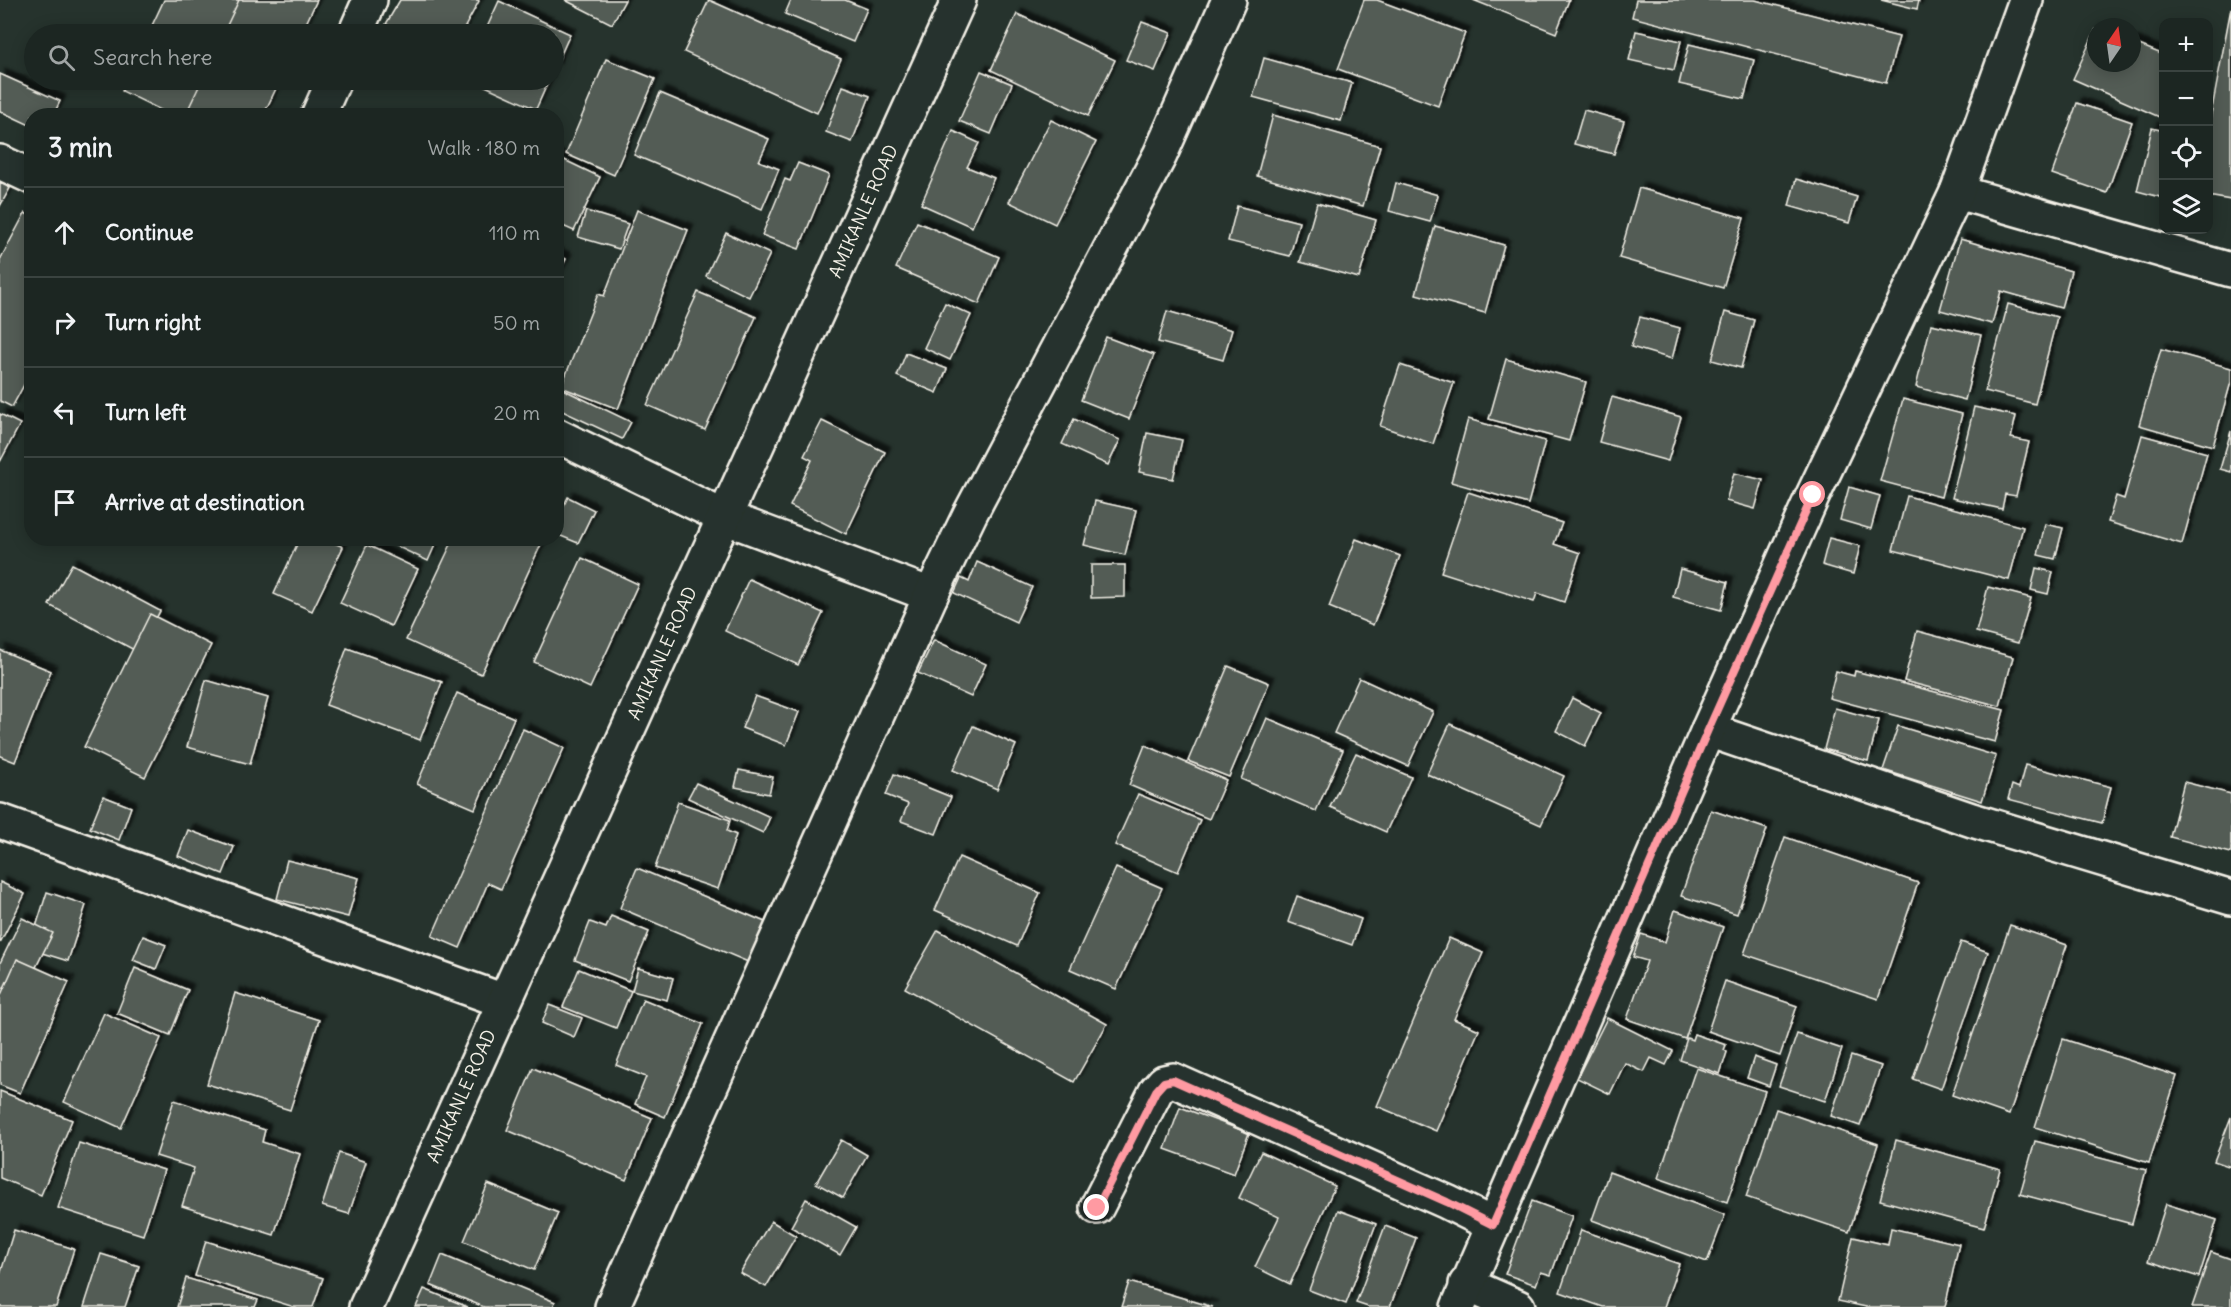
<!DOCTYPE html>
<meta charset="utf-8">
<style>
:root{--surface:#1c2622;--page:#29322f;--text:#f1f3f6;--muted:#a0a5a5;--line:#3a4340}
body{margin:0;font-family:Delius,sans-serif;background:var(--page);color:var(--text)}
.controls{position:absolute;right:18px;top:18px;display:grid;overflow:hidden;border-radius:12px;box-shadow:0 3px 15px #0003}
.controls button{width:54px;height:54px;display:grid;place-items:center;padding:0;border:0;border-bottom:2px solid var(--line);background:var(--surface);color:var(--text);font:30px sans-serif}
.compass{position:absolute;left:2087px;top:18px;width:54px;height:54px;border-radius:50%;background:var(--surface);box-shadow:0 3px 15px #0003;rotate:13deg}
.stop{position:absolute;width:18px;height:18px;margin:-14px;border:4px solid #ff9aa2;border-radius:50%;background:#fff}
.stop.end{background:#ff9aa2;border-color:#fff;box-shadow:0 2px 6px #0008}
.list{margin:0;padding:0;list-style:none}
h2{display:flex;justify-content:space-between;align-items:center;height:78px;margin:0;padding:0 24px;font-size:26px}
h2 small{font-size:20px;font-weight:400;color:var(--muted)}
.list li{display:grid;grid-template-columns:39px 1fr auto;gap:18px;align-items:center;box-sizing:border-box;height:90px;padding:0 24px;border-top:2px solid var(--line)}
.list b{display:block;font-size:22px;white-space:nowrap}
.list em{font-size:20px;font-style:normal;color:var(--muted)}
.icon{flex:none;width:33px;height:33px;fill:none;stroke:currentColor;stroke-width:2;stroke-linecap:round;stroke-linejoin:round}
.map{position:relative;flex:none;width:2231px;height:1307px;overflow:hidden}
.search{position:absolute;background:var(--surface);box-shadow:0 3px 15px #0003;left:24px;top:24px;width:540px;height:66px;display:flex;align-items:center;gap:15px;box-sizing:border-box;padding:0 21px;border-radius:33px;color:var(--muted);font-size:22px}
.panel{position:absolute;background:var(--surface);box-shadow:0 3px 15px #0003;left:24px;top:108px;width:540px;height:438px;border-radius:24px}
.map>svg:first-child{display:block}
.building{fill:#525c55;stroke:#f4f1e8;stroke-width:1.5;filter:url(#shadow)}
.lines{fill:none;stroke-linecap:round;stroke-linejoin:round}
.minor-casing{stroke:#f4f1e8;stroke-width:38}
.tertiary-casing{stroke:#f4f1e8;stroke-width:38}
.minor{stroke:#26332d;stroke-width:33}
.tertiary{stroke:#26332d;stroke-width:33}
.route{stroke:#ff9aa2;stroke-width:8}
.labels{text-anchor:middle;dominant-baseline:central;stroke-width:5;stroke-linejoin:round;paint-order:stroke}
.street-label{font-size:18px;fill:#f4f1e8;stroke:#26332d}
</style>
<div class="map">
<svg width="2231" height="1307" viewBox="0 0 2231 1307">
<defs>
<filter id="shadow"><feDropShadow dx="5.5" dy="-5.5" stdDeviation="1.5" flood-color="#0009"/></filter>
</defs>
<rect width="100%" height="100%" fill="#26332d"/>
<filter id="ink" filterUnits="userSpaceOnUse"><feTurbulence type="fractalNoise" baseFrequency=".0167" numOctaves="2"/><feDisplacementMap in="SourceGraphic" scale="12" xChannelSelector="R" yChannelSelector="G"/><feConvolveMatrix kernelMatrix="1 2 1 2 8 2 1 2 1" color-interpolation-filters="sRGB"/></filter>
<g filter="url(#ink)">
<!-- building -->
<g class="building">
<polygon points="164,0 257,0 241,34 148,34"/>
<polygon points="239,0 317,0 301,34 223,34"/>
<polygon points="400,0 478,0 479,1 461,34 406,34 386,24"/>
<polygon points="565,0 625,0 612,24"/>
<polygon points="709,0 841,59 817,113 684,52"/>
<polygon points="791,0 845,0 867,9 853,42 785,14"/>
<polygon points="1364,0 1377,0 1465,33 1438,106 1338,69"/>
<polygon points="1473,0 1569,0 1556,33"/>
<polygon points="1636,0 1755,0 1899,37 1886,83 1632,17"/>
<polygon points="1881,0 1919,0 1917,9"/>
<polygon points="499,1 570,34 554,70 554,34 484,34"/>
<polygon points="2231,8 2231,200 2208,196 2208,130"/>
<polygon points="1017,14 1115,60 1088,116 991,70"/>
<polygon points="1142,22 1171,33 1155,71 1126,60"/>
<polygon points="2096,29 2096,63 2132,63 2132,42 2164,55 2164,119 2073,79"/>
<polygon points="1636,31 1681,41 1674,70 1629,60"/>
<polygon points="1689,44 1754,60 1744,99 1679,84"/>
<polygon points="1264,58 1352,83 1341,121 1253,97"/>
<polygon points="606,59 655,79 614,175 566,154"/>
<polygon points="981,71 1012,84 991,134 959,121"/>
<polygon points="0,74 60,101 53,116 32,116 32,126 0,111"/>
<polygon points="127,80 220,80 203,116 173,116 122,91"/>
<polygon points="202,80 280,80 263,116 185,116"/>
<polygon points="472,80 549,80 536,109"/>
<polygon points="843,86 870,96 852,142 826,132"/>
<polygon points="660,93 769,139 759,161 779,169 762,209 634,155"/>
<polygon points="2077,103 2132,122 2107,193 2052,174"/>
<polygon points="1584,110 1624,121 1614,154 1574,144"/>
<polygon points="1273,115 1380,146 1363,206 1257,176"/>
<polygon points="1051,120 1096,142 1055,224 1009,202"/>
<polygon points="2152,128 2164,131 2164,198 2137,191"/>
<polygon points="953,131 979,143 967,167 994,178 972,227 921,204"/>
<polygon points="556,156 600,177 574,231 556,223"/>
<polygon points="798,163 829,175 799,249 762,235 785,179 790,181"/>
<polygon points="1796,179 1857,197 1849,223 1789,206"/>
<polygon points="0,183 10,188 0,206"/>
<polygon points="1396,183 1438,195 1430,222 1389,211"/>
<polygon points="1639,188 1744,218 1723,288 1619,258"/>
<polygon points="1317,203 1376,220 1359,278 1300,262"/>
<polygon points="1237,206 1299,222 1290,256 1228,241"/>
<polygon points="637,210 688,230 618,409 561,387 598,294 604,296"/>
<polygon points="586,211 628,224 619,249 578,237"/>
<polygon points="25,213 32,217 32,370 12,407 0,401 0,260"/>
<polygon points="917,222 999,257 979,304 896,268"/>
<polygon points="1435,226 1504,245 1485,313 1416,294"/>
<polygon points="726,233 770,254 749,297 706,276"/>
<polygon points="1960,239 2071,271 2061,308 2001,291 1992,324 1940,310"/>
<polygon points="556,254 566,259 556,278"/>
<polygon points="698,292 756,317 705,430 647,405"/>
<polygon points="945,303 971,315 950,360 924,348"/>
<polygon points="2008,304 2057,317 2035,404 1985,391"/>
<polygon points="1167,311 1232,330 1223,360 1158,342"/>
<polygon points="1725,312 1754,320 1741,368 1712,360"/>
<polygon points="1640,317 1680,328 1672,359 1631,347"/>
<polygon points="1931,324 1981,335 1965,400 1916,387"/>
<polygon points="1106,337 1154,355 1129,419 1081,400"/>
<polygon points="2161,349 2231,368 2231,382 2213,446 2139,425"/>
<polygon points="906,353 947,369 937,393 897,376"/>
<polygon points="1506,359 1586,382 1569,441 1489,419"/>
<polygon points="1400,365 1454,383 1433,444 1380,426"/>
<polygon points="556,386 631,422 622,439 556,408"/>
<polygon points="1612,397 1681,417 1668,461 1599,442"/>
<polygon points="1903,399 1962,414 1941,497 1880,481"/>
<polygon points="1974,407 2016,416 2011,438 2029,442 2016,496 2005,494 2002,509 1952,498"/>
<polygon points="0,414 20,424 0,462"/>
<polygon points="1074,419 1120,440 1108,465 1062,444"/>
<polygon points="1468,419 1545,441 1528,504 1451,482"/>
<polygon points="822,421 885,452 846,534 790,506 812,460 804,456"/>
<polygon points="2231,431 2231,472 2220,469"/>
<polygon points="1147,433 1182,440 1173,479 1139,472"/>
<polygon points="2142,435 2207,453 2182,544 2108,522 2116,496 2124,499"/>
<polygon points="1734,473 1763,480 1755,509 1726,501"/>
<polygon points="1849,487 1880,496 1871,529 1840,520"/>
<polygon points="1468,492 1562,523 1554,544 1580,553 1564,602 1537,593 1534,602 1441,572"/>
<polygon points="1907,496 2023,527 2009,580 1893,550"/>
<polygon points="568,497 594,510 578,543 556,534 556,521"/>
<polygon points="1095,501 1136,510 1125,555 1084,545"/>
<polygon points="2045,524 2063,528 2055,559 2038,555"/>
<polygon points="300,538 324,538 343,547 312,611 274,594"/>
<polygon points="379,538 438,538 428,561"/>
<polygon points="454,538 544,538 481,674 406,640"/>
<polygon points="1829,538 1860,546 1853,574 1822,565"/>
<polygon points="1356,539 1400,556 1373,625 1329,607"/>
<polygon points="367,545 418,569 391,626 340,603"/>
<polygon points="582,558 638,584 590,688 534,662"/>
<polygon points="977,562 1032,587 1016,622 954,593 961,578 969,582"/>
<polygon points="72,564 160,611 138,652 49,605"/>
<polygon points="1091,565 1125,565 1125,597 1091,598"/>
<polygon points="2036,568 2053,572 2048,594 2031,590"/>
<polygon points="1680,569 1728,582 1721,610 1673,597"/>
<polygon points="749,579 823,613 798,665 725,631"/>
<polygon points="1988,587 2031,598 2018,643 1976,632"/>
<polygon points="150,614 211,645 145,777 84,747"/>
<polygon points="1917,631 2013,657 2000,706 1904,681"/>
<polygon points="934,640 986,664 971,697 918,673"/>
<polygon points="347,648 442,682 420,740 326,705"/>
<polygon points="0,650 51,671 15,762 0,756"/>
<polygon points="1228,666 1269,683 1229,777 1188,761"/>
<polygon points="1836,671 1854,676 1855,671 2004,710 1995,742 1829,698"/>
<polygon points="1359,678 1433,712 1408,766 1334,733"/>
<polygon points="206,680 268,698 250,764 187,747"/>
<polygon points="457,693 514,718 475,809 417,784"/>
<polygon points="755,696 799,712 786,745 742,728"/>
<polygon points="1572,698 1601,713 1585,746 1556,731"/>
<polygon points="1835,708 1879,720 1868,761 1824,749"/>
<polygon points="1267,718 1343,750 1316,811 1241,779"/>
<polygon points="1450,724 1564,776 1541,825 1427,774"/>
<polygon points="973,726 1016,745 997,789 953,770"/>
<polygon points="1898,726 1996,756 1982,801 1883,770"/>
<polygon points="523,729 564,748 501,889 488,883 460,948 432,936"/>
<polygon points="1145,745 1226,780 1209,819 1129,785"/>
<polygon points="1356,753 1411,777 1386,832 1330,807"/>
<polygon points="2025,765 2111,787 2102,823 2008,799 2012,785 2019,788"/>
<polygon points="739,770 773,777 769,794 735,787"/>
<polygon points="894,774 951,797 936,834 901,821 908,804 886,795"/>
<polygon points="2184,782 2231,794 2231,853 2170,837"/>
<polygon points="696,783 770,817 763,833 688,798"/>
<polygon points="1138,794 1200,820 1178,872 1115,845"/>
<polygon points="103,796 131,807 119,840 90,828"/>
<polygon points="678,802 730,820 727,831 736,835 718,889 655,868"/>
<polygon points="1711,810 1767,829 1737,914 1681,896"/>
<polygon points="188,830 234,847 223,874 178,856"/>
<polygon points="1785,837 1918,883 1878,999 1744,954"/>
<polygon points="959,857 1040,893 1017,946 935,910"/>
<polygon points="287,860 359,878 348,917 277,899"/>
<polygon points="637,868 765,922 748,962 620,908"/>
<polygon points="1116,868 1162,888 1116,989 1070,969"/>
<polygon points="0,882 25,894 0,943"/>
<polygon points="47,892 86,905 68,961 29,949"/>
<polygon points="1297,896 1361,919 1352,945 1288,922"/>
<polygon points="1675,910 1723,927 1685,1039 1627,1019 1647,961 1633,957 1641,934 1665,942"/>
<polygon points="611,916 649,932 628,981 575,960 590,922 606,928"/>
<polygon points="22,918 53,933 0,1039 0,963"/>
<polygon points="2010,925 2067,945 2009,1115 1952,1095"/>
<polygon points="938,930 1107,1024 1074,1082 905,988"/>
<polygon points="143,936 166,945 156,969 133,960"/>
<polygon points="1449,938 1483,953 1454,1019 1479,1030 1436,1131 1377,1106"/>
<polygon points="1961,942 1988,952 1941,1089 1913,1079"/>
<polygon points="17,959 69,982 20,1093 0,1085 0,997"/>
<polygon points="135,968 188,990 170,1035 117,1013"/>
<polygon points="638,968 673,978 667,1000 632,991"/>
<polygon points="579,969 631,991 616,1028 563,1007"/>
<polygon points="1725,981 1797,1006 1780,1056 1708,1031"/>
<polygon points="235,993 319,1020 290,1110 207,1084"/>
<polygon points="643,999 703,1024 665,1117 635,1104 646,1077 616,1065"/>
<polygon points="549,1005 582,1018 574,1037 542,1023"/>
<polygon points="104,1013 161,1038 121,1128 64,1102"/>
<polygon points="1607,1018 1673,1051 1666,1065 1651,1058 1644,1072 1625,1063 1610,1094 1577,1078"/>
<polygon points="1694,1034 1726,1045 1724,1050 1727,1052 1720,1074 1680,1060 1687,1038 1692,1040"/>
<polygon points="1797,1034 1842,1049 1825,1101 1779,1086"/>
<polygon points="2063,1039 2177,1076 2149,1163 2035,1127"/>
<polygon points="1851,1056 1881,1066 1860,1126 1831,1116"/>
<polygon points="1754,1057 1776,1065 1769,1086 1747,1078"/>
<polygon points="533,1068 652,1118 626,1180 507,1130"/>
<polygon points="1696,1068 1765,1091 1727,1202 1658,1178"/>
<polygon points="0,1091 72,1120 41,1195 0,1178"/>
<polygon points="174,1100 265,1130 262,1142 300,1154 274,1235 182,1206 194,1168 156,1156"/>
<polygon points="1180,1107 1249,1133 1234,1174 1165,1149"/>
<polygon points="1776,1109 1878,1144 1849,1232 1746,1197"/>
<polygon points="2231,1117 2231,1167 2214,1161"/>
<polygon points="841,1140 867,1155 843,1198 816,1183"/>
<polygon points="1896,1140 2000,1169 1984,1228 1880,1200"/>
<polygon points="2035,1141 2146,1170 2132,1224 2020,1194"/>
<polygon points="79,1143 164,1170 143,1235 58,1208"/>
<polygon points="1261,1152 1335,1186 1290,1284 1255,1267 1279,1217 1239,1198"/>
<polygon points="339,1153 366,1162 349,1214 322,1206"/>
<polygon points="1609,1172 1725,1215 1707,1262 1592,1220"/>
<polygon points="488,1184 558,1213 534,1270 464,1241"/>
<polygon points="806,1199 856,1227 840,1255 791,1227"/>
<polygon points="1532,1201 1572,1216 1551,1275 1541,1272 1536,1285 1505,1274"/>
<polygon points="2166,1204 2217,1220 2199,1277 2148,1261"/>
<polygon points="1338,1210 1376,1224 1346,1304 1309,1290"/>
<polygon points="771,1221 796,1236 766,1287 740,1273"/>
<polygon points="1385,1226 1416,1238 1390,1307 1368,1307 1356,1303"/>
<polygon points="1891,1228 1959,1244 1945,1307 1866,1307 1838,1301 1853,1237 1888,1245"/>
<polygon points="14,1230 74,1249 56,1307 0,1307 0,1275"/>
<polygon points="1581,1230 1679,1264 1664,1307 1603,1307 1560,1292"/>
<polygon points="206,1241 323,1278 313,1307 294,1307 195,1276"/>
<polygon points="2211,1252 2231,1259 2231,1307 2192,1307"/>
<polygon points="101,1254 139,1266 125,1307 84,1307"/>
<polygon points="442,1255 555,1302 553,1307 484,1307 430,1285"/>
<polygon points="186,1278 258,1300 255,1307 177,1307"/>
<polygon points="1129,1282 1213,1307 1121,1307"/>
<polygon points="424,1289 468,1307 416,1307"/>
</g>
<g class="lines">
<defs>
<g id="minor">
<polyline points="355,34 370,0"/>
<polyline points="318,116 334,80"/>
<polyline points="0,162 32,177"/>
<polyline points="1957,192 2231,270"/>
<polyline points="556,435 724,517 931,595"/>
<polyline points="1708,730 1972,820 2231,898"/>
<polyline points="0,821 504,1001"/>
<polyline points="1097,1207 1156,1091 1164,1082 1173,1080 1447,1202 1493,1225"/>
<polyline points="1466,1284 1518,1307"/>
<polyline points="612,1307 931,595 970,514 1160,155 1229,0"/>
<polyline points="1458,1307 1708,730 1813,495 1957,192 2026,0"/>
</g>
<polyline id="tertiary" points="366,1307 959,0"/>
</defs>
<!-- minor casing -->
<use href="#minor" class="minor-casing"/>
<!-- tertiary casing -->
<use href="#tertiary" class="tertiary-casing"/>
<!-- minor -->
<use href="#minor" class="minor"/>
<!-- tertiary -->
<use href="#tertiary" class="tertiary"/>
</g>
</g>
<g class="lines" filter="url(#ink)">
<!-- route -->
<polyline class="route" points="1097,1208 1156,1091 1164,1082 1173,1080 1447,1202 1493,1225 1708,730 1813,495"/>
</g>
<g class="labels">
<!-- street labels -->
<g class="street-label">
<text transform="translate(863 211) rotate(-66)">AMIKANLE ROAD</text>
<text transform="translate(662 653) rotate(-66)">AMIKANLE ROAD</text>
<text transform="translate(461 1096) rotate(-66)">AMIKANLE ROAD</text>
</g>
</g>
</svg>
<div class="controls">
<button>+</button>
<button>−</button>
<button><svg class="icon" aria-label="locate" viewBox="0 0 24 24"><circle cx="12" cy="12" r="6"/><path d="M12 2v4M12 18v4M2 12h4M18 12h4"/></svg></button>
<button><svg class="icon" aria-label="layers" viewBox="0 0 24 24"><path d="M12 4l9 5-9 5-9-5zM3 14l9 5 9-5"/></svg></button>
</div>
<svg class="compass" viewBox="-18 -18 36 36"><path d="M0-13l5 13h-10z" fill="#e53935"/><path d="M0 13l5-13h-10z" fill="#a0a5a5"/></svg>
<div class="stop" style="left:1813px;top:495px"></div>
<div class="stop end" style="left:1097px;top:1208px"></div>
<div class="search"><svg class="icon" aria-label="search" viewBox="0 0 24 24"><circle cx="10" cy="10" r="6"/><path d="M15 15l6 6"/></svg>Search here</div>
<section class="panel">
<h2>3 min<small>Walk · 180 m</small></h2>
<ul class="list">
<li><svg class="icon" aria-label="ahead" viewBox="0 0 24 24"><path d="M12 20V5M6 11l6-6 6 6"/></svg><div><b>Continue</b></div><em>110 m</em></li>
<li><svg class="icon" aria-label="right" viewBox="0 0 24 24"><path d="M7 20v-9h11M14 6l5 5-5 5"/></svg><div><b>Turn right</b></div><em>50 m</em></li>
<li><svg class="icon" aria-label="left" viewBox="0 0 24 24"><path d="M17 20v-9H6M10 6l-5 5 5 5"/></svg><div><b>Turn left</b></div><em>20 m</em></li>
<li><svg class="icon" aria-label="arrive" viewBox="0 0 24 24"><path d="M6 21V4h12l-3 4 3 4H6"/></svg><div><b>Arrive at destination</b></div></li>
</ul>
</section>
</div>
